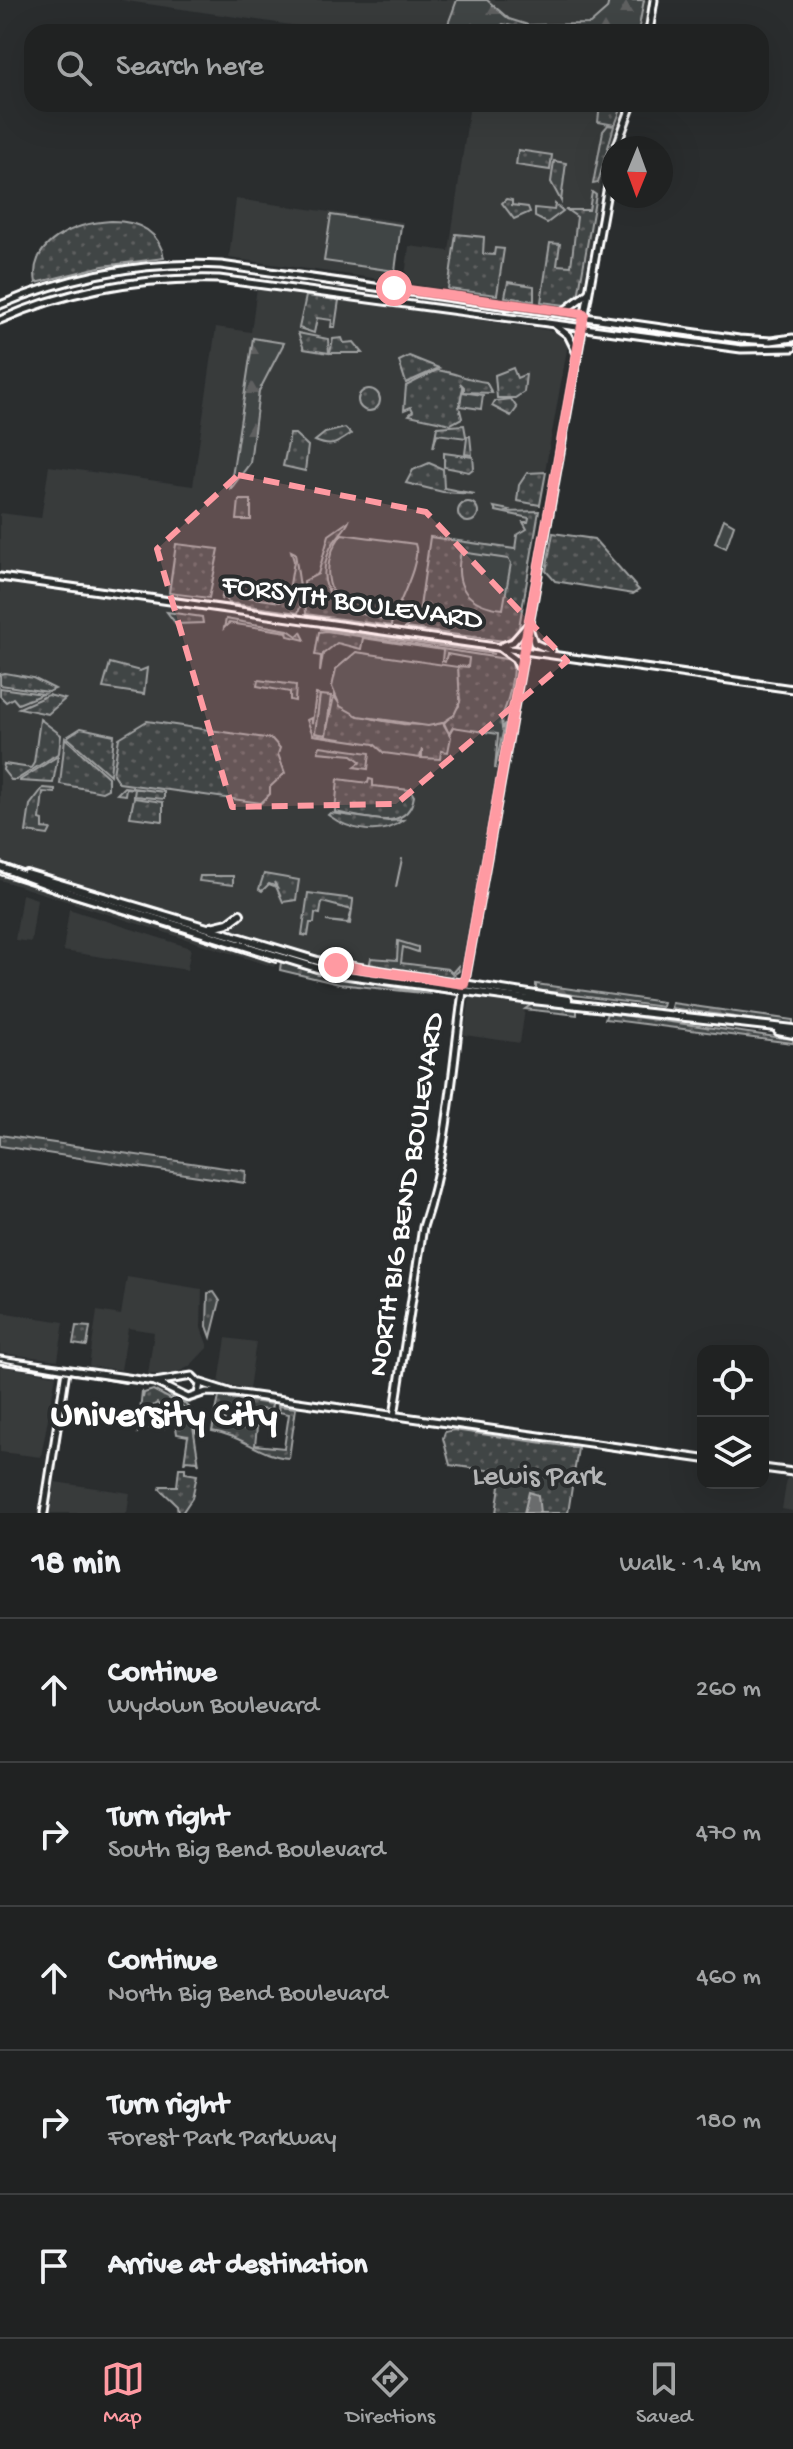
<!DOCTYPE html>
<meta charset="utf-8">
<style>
:root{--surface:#202222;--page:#282a2a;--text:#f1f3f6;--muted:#a2a4a5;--line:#3d3f40;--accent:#ff9aa2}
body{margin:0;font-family:"Gochi Hand",sans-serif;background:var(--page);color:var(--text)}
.controls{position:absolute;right:24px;bottom:24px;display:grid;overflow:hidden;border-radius:16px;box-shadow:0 8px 32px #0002}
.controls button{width:72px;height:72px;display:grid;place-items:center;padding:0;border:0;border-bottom:2px solid var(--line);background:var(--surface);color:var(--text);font:40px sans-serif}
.compass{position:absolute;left:601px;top:136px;width:72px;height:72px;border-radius:50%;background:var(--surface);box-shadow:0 8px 32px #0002;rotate:181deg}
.stop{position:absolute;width:24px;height:24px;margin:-18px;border:6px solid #ff9aa2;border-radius:50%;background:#fff}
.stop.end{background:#ff9aa2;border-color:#fff;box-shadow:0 2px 8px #0008}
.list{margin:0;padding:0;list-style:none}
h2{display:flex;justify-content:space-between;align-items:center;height:104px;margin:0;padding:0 32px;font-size:34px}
h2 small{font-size:26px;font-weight:400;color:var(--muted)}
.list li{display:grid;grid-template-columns:52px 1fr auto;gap:24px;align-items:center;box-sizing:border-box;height:144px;padding:0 32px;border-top:2px solid var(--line)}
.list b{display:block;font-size:30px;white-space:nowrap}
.list p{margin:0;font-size:26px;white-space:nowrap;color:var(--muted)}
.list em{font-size:26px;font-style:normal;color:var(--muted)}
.icon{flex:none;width:44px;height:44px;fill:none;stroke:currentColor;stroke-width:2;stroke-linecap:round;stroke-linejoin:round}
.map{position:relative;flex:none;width:793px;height:1513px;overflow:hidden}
.search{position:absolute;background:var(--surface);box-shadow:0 8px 32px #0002;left:24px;right:24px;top:24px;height:88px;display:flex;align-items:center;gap:20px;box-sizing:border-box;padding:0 28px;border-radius:24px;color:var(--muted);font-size:30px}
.sheet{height:824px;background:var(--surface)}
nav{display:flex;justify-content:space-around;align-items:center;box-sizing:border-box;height:112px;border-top:2px solid var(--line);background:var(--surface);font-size:22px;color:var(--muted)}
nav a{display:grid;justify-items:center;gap:4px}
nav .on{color:var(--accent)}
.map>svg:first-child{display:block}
.built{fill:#373a3b}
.green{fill:url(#green-dots);stroke:#a0a2a2;stroke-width:2;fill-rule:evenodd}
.forest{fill:url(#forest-firs);stroke:#a0a2a2;stroke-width:2}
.pitch{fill:#414445;stroke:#a0a2a2;stroke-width:2}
.water{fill:#6a6c6d;stroke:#a6a7a7;stroke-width:2}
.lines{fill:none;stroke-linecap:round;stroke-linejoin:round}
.stream{stroke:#a6a7a7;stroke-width:2}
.secondary-casing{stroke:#fff;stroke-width:11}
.primary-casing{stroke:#fff;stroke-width:12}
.secondary{stroke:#2a2d2e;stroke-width:5}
.primary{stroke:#2a2d2e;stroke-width:6}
.tram{stroke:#fff;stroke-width:2}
.route{stroke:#ff9aa2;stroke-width:10}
.marked{fill:#ff9aa2;fill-opacity:0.2;stroke:#ff9aa2;stroke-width:6;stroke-dasharray:16 10;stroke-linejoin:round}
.labels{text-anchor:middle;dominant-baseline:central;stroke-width:8;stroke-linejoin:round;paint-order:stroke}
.street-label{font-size:30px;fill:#fff;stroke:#2a2d2e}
.park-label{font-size:30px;fill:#b3b4b5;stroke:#2a2d2e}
.district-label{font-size:38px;font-weight:bold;fill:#fff;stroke:#2a2d2e}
</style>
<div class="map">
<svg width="793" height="1513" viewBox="0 0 793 1513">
<defs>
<pattern id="green-dots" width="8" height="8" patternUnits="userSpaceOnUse" patternTransform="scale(2)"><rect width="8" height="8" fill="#414445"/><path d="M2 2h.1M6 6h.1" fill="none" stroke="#5e6061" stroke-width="1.8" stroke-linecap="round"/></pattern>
<pattern id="forest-firs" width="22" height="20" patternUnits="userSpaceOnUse" patternTransform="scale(2)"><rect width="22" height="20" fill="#414445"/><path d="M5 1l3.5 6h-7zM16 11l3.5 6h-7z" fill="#5e6061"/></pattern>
</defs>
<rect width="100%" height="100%" fill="#2a2d2e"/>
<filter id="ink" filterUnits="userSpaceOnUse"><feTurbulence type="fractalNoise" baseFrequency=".0125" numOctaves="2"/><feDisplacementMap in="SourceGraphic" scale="16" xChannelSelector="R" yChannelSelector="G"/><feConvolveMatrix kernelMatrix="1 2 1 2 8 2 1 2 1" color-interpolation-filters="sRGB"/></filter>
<g filter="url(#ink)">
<!-- built -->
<g class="built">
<polygon points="120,0 649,0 643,32 338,32"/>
<polygon points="470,104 626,104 602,175 583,290 567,307 404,283 409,246 449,251"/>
<polygon points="236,199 403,222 394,281 229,258"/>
<polygon points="257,287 554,331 568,344 516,632 516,665 487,836 461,970 453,979 316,958 0,861 0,513 41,518 49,466 193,486 216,327 251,332"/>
<polygon points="0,873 276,961 274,967 0,880"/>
<polygon points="22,894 37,899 31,942 15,940"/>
<polygon points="69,909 191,948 187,970 63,951"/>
<polygon points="470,996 526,1003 520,1043 464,1035"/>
<polygon points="127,1277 202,1289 201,1328 208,1347 190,1366 173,1375 148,1374 154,1332 128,1328 121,1370 89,1366 97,1311 121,1315"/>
<polygon points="0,1312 64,1322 58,1360 0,1353"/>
<polygon points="226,1338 256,1342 249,1389 219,1383"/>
<polygon points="0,1366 56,1375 41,1457 0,1452"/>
<polygon points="787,1478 793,1478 793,1511 782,1509"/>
<polygon points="55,1482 130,1493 127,1513 50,1513"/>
</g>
<!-- green -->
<g class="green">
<polygon points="600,104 623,104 615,125 598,122"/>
<polygon points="608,125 614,126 598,183 593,184 603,131"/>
<polygon points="518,150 552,155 550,170 516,165"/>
<polygon points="554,161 566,163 561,201 551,182"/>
<polygon points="592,192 596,195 578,297 565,305 541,302 550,243 560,244 557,265 571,266 577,217 567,210 589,210"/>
<polygon points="506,199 512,200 512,205 528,207 530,212 514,219 502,203"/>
<polygon points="555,204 563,211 547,223 535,217 535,208 554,210"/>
<path d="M111 221C137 221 159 230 164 258L103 266 36 283C28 242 75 223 111 221Z"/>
<polygon points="456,234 484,237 483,254 494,255 495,248 504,249 497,295 448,289"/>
<polygon points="508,282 534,286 534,301 505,297"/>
<polygon points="306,296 339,300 335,327 331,327 332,320 317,318 314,333 299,328"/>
<polygon points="298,333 328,339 329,353 304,349"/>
<polygon points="342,338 344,343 354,342 363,353 330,353 333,339"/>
<polygon points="409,356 439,368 406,383 399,361"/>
<polygon points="513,368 517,378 526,374 524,392 515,398 497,398 495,375"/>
<path d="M437 370C457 373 465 379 486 382L492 393 464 392V387L460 383 463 388 459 406 462 418 451 424 409 415 413 411 411 407 404 410 406 386Z"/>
<circle cx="369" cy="400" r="11"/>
<polygon points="511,399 517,408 511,416 492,406 495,401"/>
<polygon points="464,425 466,436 470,436 472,455 465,454 467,438 437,434 433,448 437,427"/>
<path d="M345 428 351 434C336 444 332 448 315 441L325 433Z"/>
<polygon points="290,434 295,434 308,446 305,471 283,466"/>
<polygon points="444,453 473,457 474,468 469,472 444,467"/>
<polygon points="429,463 443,469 444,488 475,494 443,492 406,483 413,470"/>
<polygon points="546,472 540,505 517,501 519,485 527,473"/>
<polygon points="239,500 251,500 251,520 237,520"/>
<circle cx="468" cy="512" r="10"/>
<polygon points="494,507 509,510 506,512 539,511 518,633 504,641 405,628 419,614 430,537 515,549 517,535 527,529 523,522 528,522 529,518 496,511"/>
<path d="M349 521C346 530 333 539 329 551 310 602 353 615 392 620L391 626 306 614 304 581 318 574 329 535Z"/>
<polygon points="553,533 594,539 639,590 633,594 555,581 546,571"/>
<polygon points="176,544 219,549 209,598 169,593"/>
<polygon points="291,551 295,553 300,587 297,597 302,602 298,613 228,603 225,593 221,600 224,590 227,594 280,602 288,596 294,561"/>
<polygon points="167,612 202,617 203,623 176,624"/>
<polygon points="226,619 288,630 297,636 301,632 305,640 288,636 287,632 229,623 224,628"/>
<polygon points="321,628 474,649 494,654 321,629"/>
<path d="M326 631 512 660C515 673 508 706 501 717L502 728 505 723 495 769 498 734 453 727 449 734 444 723 459 706 458 666 468 667 469 658 447 654 445 662 442 661 443 650 363 638 361 649 337 643 323 654 320 672 321 656 315 655 319 632Z"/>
<polygon points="110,663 140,671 147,668 144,694 103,688"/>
<polygon points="5,673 33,678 55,689 48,692 0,685 0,674"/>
<polygon points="258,680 296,685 295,701 290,700 290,692 257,686"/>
<polygon points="0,688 43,694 18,704 13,698 6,702 0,696"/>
<path d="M316 694 320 695 316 733 326 734 334 696C348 721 416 729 443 723L451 737 448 752 441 751 440 759 422 758V749L420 758 384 753 374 744 313 735 307 720 311 718 312 723Z"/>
<polygon points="48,695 65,699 48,714 19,708"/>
<polygon points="40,719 61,735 59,753 16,780 11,780 3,770 4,764 31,768 34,763"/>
<polygon points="147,721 272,739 280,748 278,754 285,773 270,787 270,794 261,803 119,783 113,774 119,738"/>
<polygon points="81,728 114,735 110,775 67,737"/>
<polygon points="65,738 108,777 108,789 102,792 60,784"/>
<polygon points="320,746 370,753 368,769 354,767 361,762 352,755 318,752"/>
<polygon points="58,756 53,783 20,781 20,780"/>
<path d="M338 779 368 783 369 779 373 780V786L410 790 414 796C408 834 366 817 335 812Z"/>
<polygon points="124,787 164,792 164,799 134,796 135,789 126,788 125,795 117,794"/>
<polygon points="43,788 55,789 55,793 43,792 40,819 43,820 43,828 51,829 48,835 26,832 30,805"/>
<polygon points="134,798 163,802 163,821 130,817"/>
<path d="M330 813 388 821 403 820C381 837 350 831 328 815Z"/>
<polygon points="264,874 299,880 296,900 283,902 274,882 277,887 269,884 262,891 259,889"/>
<polygon points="200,876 233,876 233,885 199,881"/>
<polygon points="308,893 353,899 353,901 350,924 326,921 348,923 352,910 322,902 320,914 315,913 314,923 310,923 308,936 302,935"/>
<polygon points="398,941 418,947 418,952 403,947 401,963 448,969 452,973 458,966 459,971 450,977 369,967 371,958 397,960"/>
<polygon points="281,962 335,977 431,994 339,984 280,970"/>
<polygon points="532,1004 577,1009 577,1015 525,1009"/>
<polygon points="607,1013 783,1038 793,1039 793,1043 605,1019"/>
<polygon points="0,1135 246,1171 245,1183 0,1146"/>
<polygon points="214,1292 220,1301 211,1337 207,1326 208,1293"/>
<polygon points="76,1326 90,1327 87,1346 73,1344"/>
<polygon points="170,1389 190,1409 183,1408 189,1418 190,1411 197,1434 193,1426 199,1465 197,1461 186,1460 184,1463 188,1436 177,1434 174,1412 182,1406 168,1394"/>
<polygon points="153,1390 178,1403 171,1408 161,1407 157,1403 153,1406 157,1411 154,1422 162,1429 143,1427 138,1432 142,1391 143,1398 144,1393"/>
<path d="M219 1397 272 1404 271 1410 259 1409 255 1445 284 1448 289 1414 279 1412 278 1406 296 1408 289 1458C260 1456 241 1435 212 1431ZM226 1414 248 1417 247 1429 224 1426Z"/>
<polygon points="454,1430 578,1448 568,1513 496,1513 502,1472 450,1465 443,1438 445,1432"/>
<polygon points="179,1468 185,1468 185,1473 197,1475 192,1498 182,1513 178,1513 177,1505 160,1489 161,1486 177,1486"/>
</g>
<!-- forest -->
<g class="forest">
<polygon points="457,0 487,0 509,19 528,25 590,24 607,9 609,0 644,0 638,32 539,32 503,24 493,32 445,32"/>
<polygon points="253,338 284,343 259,391 250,463 230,490"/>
<polygon points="536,984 663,1002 662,1007 536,990"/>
<polygon points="672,1003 793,1020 793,1025 671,1008"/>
</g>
<!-- pitch -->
<g class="pitch">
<polygon points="331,215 401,225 395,271 324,261"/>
<polygon points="462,392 483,395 481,409 460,406"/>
<polygon points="724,519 734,525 726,548 715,543"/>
<path d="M342 534 415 544C422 559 400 600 394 617 382 616 368 616 357 612 321 601 322 558 342 534Z"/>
<path d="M461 552 508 559 511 563 503 609C468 605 453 588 461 552Z"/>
<polygon points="356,652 458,667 460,702 454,715 442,723 428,726 358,716 340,706 332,687 336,669"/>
<polygon points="320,695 331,696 326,735 315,733"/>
</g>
<!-- water -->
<polygon class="water" points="529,1492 538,1495 540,1513 524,1513"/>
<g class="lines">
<!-- stream -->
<polyline class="stream" points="396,887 402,859"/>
<defs>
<g id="secondary">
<polyline points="649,32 654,0"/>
<polyline points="616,148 632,104"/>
<path d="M0 305C72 275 143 261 221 265L739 339 771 341 793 338"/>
<polyline points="564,311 588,293"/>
<path d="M0 320C70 289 143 277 219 279L741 349 793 348"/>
<polyline points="555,325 568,335 576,351"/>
<polyline points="0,577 793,689"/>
<polyline points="530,631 534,643 552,651"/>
<polyline points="502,646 513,642 528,625"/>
<polyline points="500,648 515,659 520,669"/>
<polyline points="0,1360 155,1382 188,1398 206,1392 234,1393 703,1459"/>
<polyline points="155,1382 192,1376 200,1384 198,1394"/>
<polyline points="201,1383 229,1392"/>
<path d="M394 1416 423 1227C448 1152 452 1070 463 992L613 158"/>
<polyline points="763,1468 793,1472"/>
<polyline points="44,1513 66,1370"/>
</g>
<g id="primary">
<polyline points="0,867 65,891 333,973 524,999 793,1029"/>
<polyline points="27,874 321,962 568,1000"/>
<polyline points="211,927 228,923 240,914"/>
<polyline points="778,1031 793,1034"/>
</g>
</defs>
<!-- secondary casing -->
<use href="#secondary" class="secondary-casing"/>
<!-- primary casing -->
<use href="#primary" class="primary-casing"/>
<!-- secondary -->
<use href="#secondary" class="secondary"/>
<!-- primary -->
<use href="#primary" class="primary"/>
<!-- tram -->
<g class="tram">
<polyline points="0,875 276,963"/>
<polyline points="0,1361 125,1383"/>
</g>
</g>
</g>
<g class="lines" filter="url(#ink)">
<!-- route -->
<polyline class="route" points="336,965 464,984 584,314 394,288"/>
</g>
<!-- marked area -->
<path class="marked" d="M238 475 426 512 567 661 396 804 232 807 157 549Z"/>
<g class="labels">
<!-- street labels -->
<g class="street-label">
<text transform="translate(352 604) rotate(8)">FORSYTH BOULEVARD</text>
<text transform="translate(408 1195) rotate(-81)">NORTH BIG BEND BOULEVARD</text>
</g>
<!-- park labels -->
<g class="park-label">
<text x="538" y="1478">Lewis Park</text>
</g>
<!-- district labels -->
<g class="district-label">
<text x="164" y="1417">University City</text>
</g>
</g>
</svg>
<div class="controls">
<button><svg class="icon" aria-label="locate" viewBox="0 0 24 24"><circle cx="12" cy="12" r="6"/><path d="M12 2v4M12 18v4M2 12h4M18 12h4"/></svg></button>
<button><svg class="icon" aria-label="layers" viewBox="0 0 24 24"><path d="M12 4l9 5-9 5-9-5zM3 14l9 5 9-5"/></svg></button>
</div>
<svg class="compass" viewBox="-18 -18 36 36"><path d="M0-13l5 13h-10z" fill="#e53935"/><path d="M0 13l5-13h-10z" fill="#a2a4a5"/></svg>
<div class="stop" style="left:394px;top:288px"></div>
<div class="stop end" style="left:336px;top:965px"></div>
<div class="search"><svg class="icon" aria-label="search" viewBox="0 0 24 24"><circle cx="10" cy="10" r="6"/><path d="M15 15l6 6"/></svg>Search here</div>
</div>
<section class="sheet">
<h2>18 min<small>Walk · 1.4 km</small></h2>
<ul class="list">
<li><svg class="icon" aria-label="ahead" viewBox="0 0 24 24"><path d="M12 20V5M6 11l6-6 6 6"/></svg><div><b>Continue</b><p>Wydown Boulevard</p></div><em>260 m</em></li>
<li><svg class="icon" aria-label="right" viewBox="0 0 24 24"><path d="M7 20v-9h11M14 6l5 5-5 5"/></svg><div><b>Turn right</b><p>South Big Bend Boulevard</p></div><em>470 m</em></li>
<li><svg class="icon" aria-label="ahead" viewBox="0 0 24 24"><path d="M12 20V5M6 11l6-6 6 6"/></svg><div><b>Continue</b><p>North Big Bend Boulevard</p></div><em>460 m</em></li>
<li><svg class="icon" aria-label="right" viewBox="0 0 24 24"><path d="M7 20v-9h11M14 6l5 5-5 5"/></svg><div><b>Turn right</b><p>Forest Park Parkway</p></div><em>180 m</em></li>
<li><svg class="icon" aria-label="arrive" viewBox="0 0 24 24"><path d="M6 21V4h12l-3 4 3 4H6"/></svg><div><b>Arrive at destination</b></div></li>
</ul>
</section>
<nav>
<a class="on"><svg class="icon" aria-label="map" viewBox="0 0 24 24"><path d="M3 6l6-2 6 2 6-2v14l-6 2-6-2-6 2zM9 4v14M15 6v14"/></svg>Map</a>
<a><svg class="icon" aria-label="directions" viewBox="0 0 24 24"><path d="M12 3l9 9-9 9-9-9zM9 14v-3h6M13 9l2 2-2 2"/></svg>Directions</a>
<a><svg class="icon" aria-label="saved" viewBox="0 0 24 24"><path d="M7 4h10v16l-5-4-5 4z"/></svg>Saved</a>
</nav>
